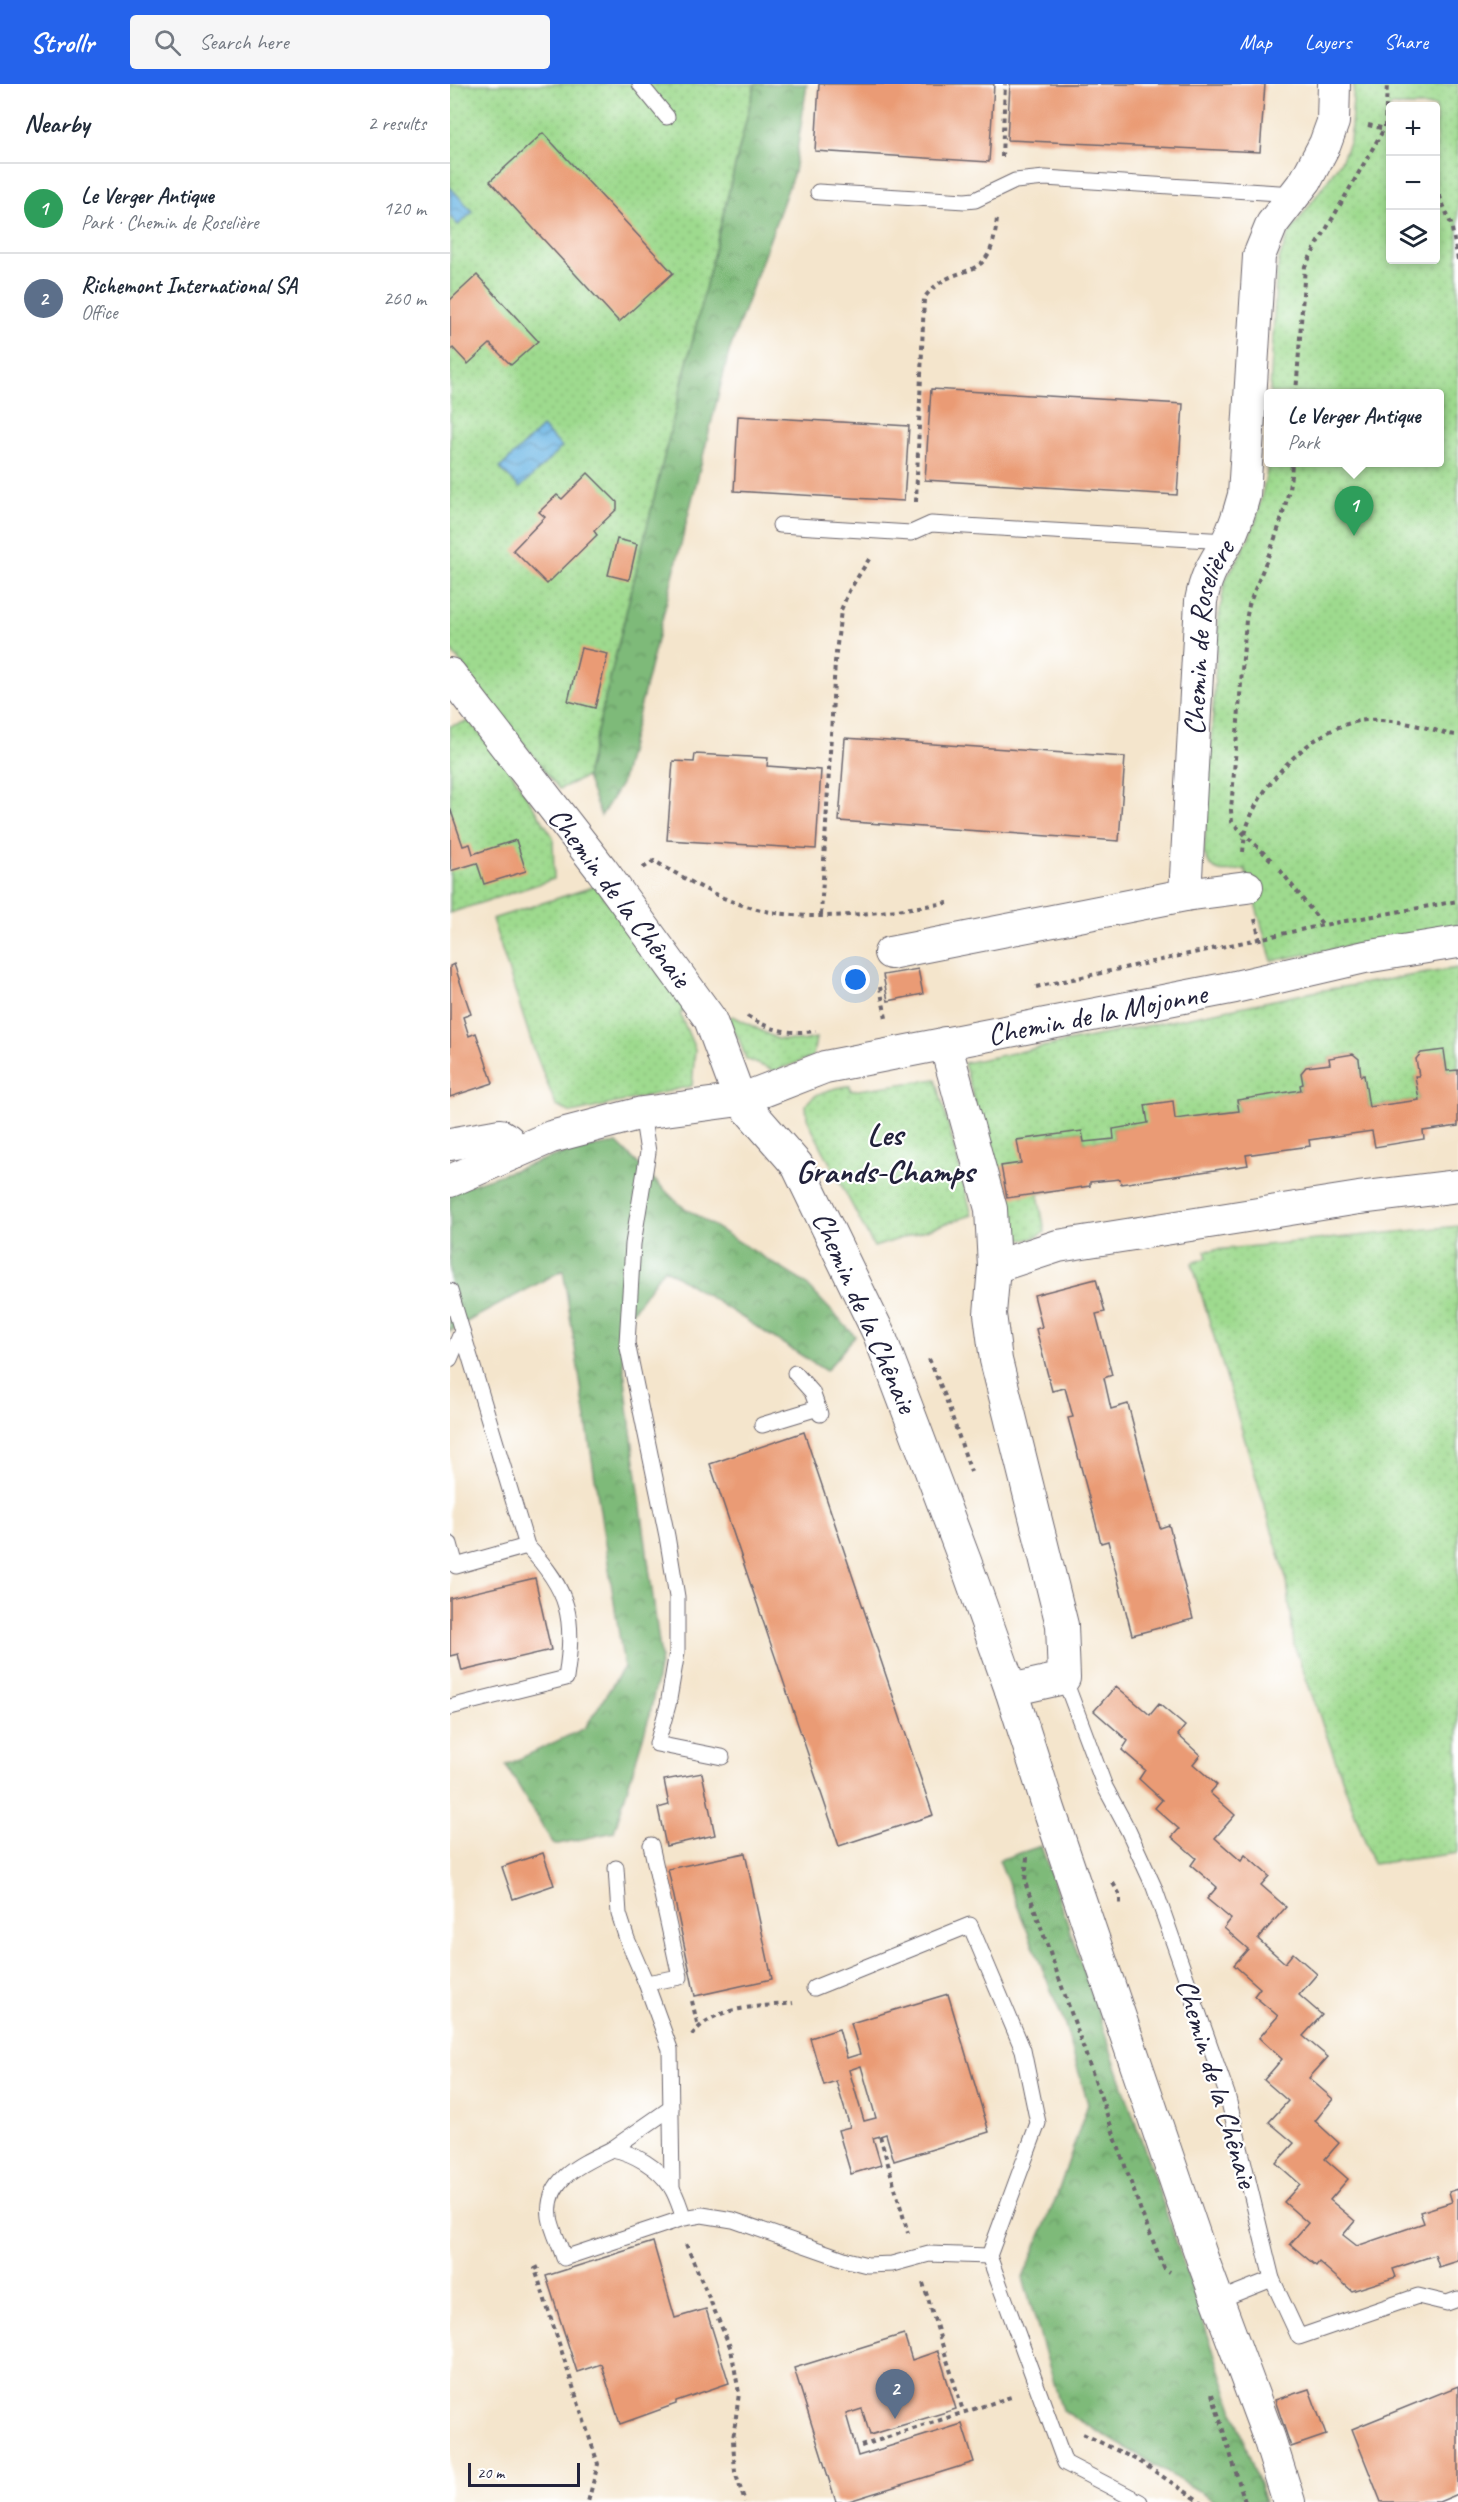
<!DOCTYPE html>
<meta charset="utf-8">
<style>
:root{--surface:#fff;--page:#f6f6f7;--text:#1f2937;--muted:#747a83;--line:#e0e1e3;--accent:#2563eb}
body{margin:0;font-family:Caveat,sans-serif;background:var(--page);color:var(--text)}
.controls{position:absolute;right:18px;top:18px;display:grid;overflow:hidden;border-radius:6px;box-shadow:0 3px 9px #0003}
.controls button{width:54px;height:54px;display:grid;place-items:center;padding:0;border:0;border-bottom:2px solid var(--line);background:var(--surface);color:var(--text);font:30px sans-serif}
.scale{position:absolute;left:18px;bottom:15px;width:112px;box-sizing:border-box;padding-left:6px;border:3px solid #22223b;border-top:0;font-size:16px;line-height:21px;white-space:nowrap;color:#22223b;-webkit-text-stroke:4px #fff;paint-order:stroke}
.you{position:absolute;left:406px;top:896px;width:21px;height:21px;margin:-15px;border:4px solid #fff;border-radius:50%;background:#1a73e8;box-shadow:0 0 0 9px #1a73e833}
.badge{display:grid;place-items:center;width:39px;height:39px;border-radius:50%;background:var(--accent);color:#fff;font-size:20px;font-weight:700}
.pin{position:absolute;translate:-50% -50px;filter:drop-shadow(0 2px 3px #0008)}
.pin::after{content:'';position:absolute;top:32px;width:21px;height:18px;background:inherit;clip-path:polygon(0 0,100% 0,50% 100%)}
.popup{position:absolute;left:814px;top:305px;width:180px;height:78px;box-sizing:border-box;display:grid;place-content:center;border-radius:6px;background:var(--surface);filter:drop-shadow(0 2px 4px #0005);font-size:20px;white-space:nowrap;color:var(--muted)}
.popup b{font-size:22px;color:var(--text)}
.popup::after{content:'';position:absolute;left:50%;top:100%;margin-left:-12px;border:12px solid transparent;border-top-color:var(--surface)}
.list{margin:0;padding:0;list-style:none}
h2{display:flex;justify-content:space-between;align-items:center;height:78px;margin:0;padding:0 24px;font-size:26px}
h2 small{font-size:20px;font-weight:400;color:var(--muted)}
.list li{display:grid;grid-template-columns:39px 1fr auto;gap:18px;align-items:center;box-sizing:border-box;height:90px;padding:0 24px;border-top:2px solid var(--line)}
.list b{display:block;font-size:22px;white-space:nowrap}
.list p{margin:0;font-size:20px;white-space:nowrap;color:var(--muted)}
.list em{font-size:20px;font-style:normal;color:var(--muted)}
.icon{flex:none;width:33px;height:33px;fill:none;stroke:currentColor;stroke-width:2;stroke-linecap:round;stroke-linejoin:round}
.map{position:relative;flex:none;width:1008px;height:2418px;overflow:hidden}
header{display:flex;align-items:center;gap:36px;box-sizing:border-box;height:84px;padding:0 30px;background:var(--accent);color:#fff}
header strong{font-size:28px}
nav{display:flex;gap:33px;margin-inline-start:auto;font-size:21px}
.search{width:420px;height:54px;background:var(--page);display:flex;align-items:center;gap:15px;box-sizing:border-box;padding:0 21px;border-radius:6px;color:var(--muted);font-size:22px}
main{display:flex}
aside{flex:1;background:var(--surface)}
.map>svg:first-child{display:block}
.green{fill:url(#green-dots);stroke:#607e64;stroke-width:1.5;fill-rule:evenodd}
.forest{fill:url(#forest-crowns);stroke:#506e5a;stroke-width:1.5}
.water{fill:url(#water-waves);stroke:#486c90;stroke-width:1.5}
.building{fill:#ea9b75;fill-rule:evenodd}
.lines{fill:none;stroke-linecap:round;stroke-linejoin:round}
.service-casing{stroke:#6c666e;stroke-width:17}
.minor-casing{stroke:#6c666e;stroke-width:34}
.path{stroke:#6c666e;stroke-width:4;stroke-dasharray:4.5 4.5;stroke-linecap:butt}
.service{stroke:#fff;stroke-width:15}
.minor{stroke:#fff;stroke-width:32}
.labels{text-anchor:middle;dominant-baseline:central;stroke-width:4.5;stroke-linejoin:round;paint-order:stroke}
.street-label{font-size:30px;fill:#22223b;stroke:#fff}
.neighbourhood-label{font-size:32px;font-weight:bold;fill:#22223b;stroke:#fff}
</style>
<header>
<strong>Strollr</strong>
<div class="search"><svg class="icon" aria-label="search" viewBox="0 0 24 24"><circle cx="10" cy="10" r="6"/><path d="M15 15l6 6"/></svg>Search here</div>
<nav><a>Map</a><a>Layers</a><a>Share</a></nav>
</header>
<main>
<aside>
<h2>Nearby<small>2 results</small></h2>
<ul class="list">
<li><span class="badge" style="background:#2e9e5b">1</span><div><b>Le Verger Antique</b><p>Park · Chemin de Roselière</p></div><em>120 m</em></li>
<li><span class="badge" style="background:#5c6f8a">2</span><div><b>Richemont International SA</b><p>Office</p></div><em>260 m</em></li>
</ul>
</aside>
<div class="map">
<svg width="1008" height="2418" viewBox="0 0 1008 2418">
<defs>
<pattern id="green-dots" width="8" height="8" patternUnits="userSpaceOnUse" patternTransform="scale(1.5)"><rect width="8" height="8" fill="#9eda8e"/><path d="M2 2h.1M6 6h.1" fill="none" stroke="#88bb7b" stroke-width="1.8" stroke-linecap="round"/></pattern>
<pattern id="forest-crowns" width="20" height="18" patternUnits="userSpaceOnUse" patternTransform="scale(1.5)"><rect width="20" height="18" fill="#7eba79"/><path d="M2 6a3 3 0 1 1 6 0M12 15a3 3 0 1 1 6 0" fill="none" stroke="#679764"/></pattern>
<pattern id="water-waves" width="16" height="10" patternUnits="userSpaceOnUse" patternTransform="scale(1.5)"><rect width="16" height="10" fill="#6db7e5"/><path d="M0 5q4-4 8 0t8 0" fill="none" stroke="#5994bb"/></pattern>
</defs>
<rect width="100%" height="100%" fill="#fff"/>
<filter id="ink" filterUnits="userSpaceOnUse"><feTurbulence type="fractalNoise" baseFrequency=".0167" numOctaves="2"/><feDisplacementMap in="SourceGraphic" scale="12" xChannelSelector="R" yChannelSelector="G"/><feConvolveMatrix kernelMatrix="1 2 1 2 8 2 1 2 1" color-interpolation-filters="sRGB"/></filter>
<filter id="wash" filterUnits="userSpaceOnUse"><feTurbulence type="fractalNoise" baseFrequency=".008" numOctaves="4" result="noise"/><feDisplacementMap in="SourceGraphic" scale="24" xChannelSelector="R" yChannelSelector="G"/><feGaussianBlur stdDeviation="1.35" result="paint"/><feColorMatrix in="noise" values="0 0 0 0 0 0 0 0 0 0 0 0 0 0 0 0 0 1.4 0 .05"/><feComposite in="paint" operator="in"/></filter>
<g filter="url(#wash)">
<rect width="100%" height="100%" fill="#f4e5cc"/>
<!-- green -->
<g class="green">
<polygon points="0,0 305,0 136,693 109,705 0,565"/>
<path d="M904 0H1008V841L822 877 795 785C775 789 762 792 754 769L769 533 775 497 793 466 806 437 817 388 818 349V378H990V310L820 309 826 196 829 175 839 150 891 77 900 57ZM940 22H986V176H940Z"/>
<polygon points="19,637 56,680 103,753 104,795 0,829 0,642"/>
<polygon points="146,802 235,925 230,930 245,965 242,1002 122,1029 106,1022 83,963 42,835"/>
<path d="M1008 884V986L997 987 994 966 969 992 965 993 969 1016 919 1023 914 992H911L909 975 902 970 879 974 880 980 856 983 851 989 853 1000 850 1001 851 1006 787 1016 789 1027 663 1045 664 1055 634 1058 632 1047 600 1051 608 1106 588 1110 595 1148C582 1156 572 1160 560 1149L514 979 868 907Z"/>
<polygon points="283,932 327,955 351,957 366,954 363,973 324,987 296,975 289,955 277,935"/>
<path d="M486 995 522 1131 424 1163 363 1047 357 1034 356 1021C364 1007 385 1005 400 1001L401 1007Z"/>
<polygon points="1008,1142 1008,1769 923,1780 844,1561 837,1497 742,1179 757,1174 755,1167"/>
</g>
<!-- forest -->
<g class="forest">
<polygon points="305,0 357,0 344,88 279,268 171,700 151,732 136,693"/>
<polygon points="167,1059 230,1121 355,1199 405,1252 376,1287 214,1184 170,1245 179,1332 211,1574 200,1630 164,1748 104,1761 56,1681 135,1644 174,1583 113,1186 0,1247 0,1108 122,1066"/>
<polygon points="591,1762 815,2418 766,2418 612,2326 573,2194 607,2111 638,2020 615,1941 549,1776"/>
</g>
<!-- water -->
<g class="water">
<polygon points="0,103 23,128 8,141 0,132"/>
<polygon points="92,343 112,363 70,404 50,384"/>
</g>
<g id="blocks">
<!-- building -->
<g class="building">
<polygon points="369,0 544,0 539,78 365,67"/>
<polygon points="560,0 815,0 810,68 557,56"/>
<polygon points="93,49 223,189 169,238 40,97"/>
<polygon points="27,191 88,257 61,281 40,260 18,280 3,264 0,267 0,216"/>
<polygon points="481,305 733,320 727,411 475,396"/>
<polygon points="288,332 459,342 454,417 284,407"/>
<polygon points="138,389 167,418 167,425 144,447 147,451 97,500 63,466 95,433 89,428 107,411 112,415"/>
<polygon points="167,455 187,460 179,496 158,491"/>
<polygon points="131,564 158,570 145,624 118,617"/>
<polygon points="395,654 675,673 669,757 389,737"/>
<polygon points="245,670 318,674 317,682 371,686 366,765 217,756 223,677 244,678"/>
<polygon points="0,724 13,762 20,760 23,770 66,756 76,787 34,800 27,779 0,787"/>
<polygon points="4,880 21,930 13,933 19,952 26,949 43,999 0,1013 0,882"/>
<polygon points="468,885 473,910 438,917 433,891"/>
<polygon points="994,966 997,987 1008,986 1008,1042 973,1047 974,1055 925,1063 922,1047 859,1056 860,1062 796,1071 798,1081 671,1100 670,1095 640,1098 640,1102 557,1114 551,1082 571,1079 567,1056 632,1047 634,1058 664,1055 663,1045 698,1039 695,1021 723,1017 725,1035 789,1027 787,1016 851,1006 850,1001 853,1000 851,989 856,983 880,980 879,974 903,970 909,975 911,992 914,991 919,1023 969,1016 965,992 969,992 966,975 971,969"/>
<polygon points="646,1195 655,1228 646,1230 662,1291 654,1294 661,1325 678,1320 710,1444 719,1441 743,1535 682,1551 658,1457 651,1459 618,1334 623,1333 615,1304 602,1307 586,1245 592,1243 584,1211"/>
<polygon points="354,1348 483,1731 389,1762 260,1380"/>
<polygon points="85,1494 101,1566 12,1587 8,1570 0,1572 0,1514"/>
<polygon points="666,1602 700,1631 709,1620 735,1642 728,1651 750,1671 743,1680 767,1701 760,1709 785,1731 765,1754 791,1777 795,1771 819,1792 811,1801 836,1823 808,1855 835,1879 843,1869 867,1890 849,1911 872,1931 853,1952 878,1973 859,1994 883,2015 865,2037 889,2059 875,2075 898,2095 880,2116 905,2137 893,2151 907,2162 974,2139 970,2128 1002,2118 999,2108 1008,2105 1008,2177 989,2183 985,2171 943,2185 946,2193 902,2207 869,2178 866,2182 840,2160 858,2139 834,2118 850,2100 826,2079 844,2059 819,2038 838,2017 814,1996 832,1975 809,1954 828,1932 804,1912 810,1904 784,1881 798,1865 774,1844 781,1835 757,1815 767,1803 741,1781 746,1774 722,1753 729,1745 705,1724 712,1716 689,1695 695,1686 672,1666 678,1657 644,1627"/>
<polygon points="252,1689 265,1751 216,1762 208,1724 219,1721 214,1696"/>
<polygon points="93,1769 104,1801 63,1815 52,1783"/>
<polygon points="295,1769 322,1895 245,1912 218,1785"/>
<path d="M498 1910 539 2048 444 2077 436 2050 430 2052 423 2054 431 2081 401 2090 388 2046 400 2043 386 1997 374 2001 360 1954 389 1945 397 1974 410 1970 401 1939ZM411 1982 426 2034 414 2037 399 1986Z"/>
<polygon points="203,2158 225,2234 256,2225 279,2299 226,2317 226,2320 170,2340 151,2280 127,2288 96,2192"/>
<polygon points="454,2250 462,2276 488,2267 506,2325 420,2351 412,2325 396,2330 408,2372 512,2340 524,2378 396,2418 386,2418 344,2284"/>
<polygon points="1008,2302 1008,2410 989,2418 931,2418 902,2345"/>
<polygon points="859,2305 876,2351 841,2363 825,2316"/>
</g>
</g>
</g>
<g filter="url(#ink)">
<use href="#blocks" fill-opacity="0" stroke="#6c666e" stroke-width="1.5"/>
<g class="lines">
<defs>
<g id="service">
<polyline points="190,0 217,33"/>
<polyline points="368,108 515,117 525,116 565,97 595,94 845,110"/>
<polyline points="330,441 461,449 481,440 777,457"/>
<polyline points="192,1029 198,1068 183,1160 177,1259 217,1452 227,1513 227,1568 218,1621 207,1660 272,1673"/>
<polyline points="0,1207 77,1462 6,1482 0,1460"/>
<polyline points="0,1275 12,1247"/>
<polyline points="345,1289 362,1308 370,1330"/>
<polyline points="312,1341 368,1324"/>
<polyline points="614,1594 655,1703 678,1746 704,1803 777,2010 822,2195 849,2253 968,2212 997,2219 1008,2215"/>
<path d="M0 1623 116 1594C125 1534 120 1507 77 1462"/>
<polyline points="166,1784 169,1830 177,1855 196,1899 220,1965 222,2103"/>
<polyline points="196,1899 230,1893 201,1761"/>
<polyline points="364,1904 520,1841 573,1966 588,2039 539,2172 615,2379 690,2418"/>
<polyline points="162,2065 221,2024"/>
<path d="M234 2134C230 2124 227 2112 221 2103 209 2084 184 2069 162 2065 133 2079 95 2094 100 2133 102 2146 110 2161 114 2174L234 2134 252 2131 283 2136 397 2176 417 2181 442 2180 479 2170 539 2172"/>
<polyline points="769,2216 822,2195"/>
</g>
<g id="minor">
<polyline points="0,590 152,786 260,935 290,1016 347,1081 429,1250 515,1477 561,1606 599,1725 752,2174 819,2354 839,2418"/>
<polyline points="735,811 797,803"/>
<path id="s1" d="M440 869 735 811 751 517C757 487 764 481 778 456 785 442 790 426 794 411L809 172 822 140 856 96 875 60 883 38 884 0"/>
<polyline points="495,959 541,1125 544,1183 540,1230 546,1276 612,1541 614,1594 561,1606"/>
<polyline points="0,1060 50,1051 58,1056 64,1069"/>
<polyline points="0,1097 101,1053 192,1029 290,1016 375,983 785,903 915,873 1008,858"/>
<polyline points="544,1183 608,1162 909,1114 1008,1102"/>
</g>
</defs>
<!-- service casing -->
<use href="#service" class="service-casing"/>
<!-- minor casing -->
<use href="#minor" class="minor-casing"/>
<!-- path -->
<g class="path">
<polyline points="918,41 940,46"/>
<polyline points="552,73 555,0"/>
<polyline points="986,103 1001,140 1008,176"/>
<polyline points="846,310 855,182 935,43 937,0"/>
<path d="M466 418 474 214C506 172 541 207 547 134"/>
<path d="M793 768C794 758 795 747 799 737 815 693 869 639 917 636 937 635 958 639 977 644 987 646 997 651 1008 651"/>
<path d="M821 776 782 738 781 726 796 536 799 521C816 475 840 428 842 378"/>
<path d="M193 784 204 777C235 794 267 815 303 824 365 841 435 827 498 819"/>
<polyline points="830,786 873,841"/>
<polyline points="371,831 385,578 391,526 399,507 421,472"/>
<polyline points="805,835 810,857"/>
<polyline points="430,903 436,934"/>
<polyline points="586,903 873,841 1008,817"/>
<path d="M297 932C323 947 336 950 366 947"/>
<polyline points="479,1275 495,1312 521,1388"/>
<polyline points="577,1773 575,1798 692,2130 714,2184 720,2188"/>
<polyline points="663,1799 670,1811 670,1820"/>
<polyline points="242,1917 248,1943"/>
<path d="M242 1951C265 1920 309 1924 343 1919"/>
<polyline points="430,2052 458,2149"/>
<polyline points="236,2160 281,2265 289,2309 283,2356 285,2388 295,2418"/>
<polyline points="89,2183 85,2185 148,2380 138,2418"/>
<polyline points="473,2199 513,2327"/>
<polyline points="762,2310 795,2418"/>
<polyline points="633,2350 689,2377 751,2418"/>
<polyline points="411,2362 564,2312"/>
</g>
<!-- service -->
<use href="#service" class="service"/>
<!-- minor -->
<use href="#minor" class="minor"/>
</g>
</g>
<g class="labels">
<!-- street labels -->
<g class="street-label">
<text stroke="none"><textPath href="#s1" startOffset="560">Chemin de Roselière</textPath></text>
<text transform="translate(170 813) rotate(53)">Chemin de la Chênaie</text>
<text transform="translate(647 930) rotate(-11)">Chemin de la Mojonne</text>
<text transform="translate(415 1228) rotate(66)">Chemin de la Chênaie</text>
<text transform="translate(767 1999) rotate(73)">Chemin de la Chênaie</text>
</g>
<!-- neighbourhood labels -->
<g class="neighbourhood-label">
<text x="435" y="1050">Les<tspan x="435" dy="37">Grands-Champs</tspan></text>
</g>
</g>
</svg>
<div class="controls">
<button>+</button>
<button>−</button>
<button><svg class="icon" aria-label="layers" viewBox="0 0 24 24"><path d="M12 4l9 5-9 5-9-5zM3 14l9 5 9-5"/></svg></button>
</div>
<div class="scale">20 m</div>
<div class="you"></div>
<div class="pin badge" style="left:904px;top:452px;background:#2e9e5b">1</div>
<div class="popup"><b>Le Verger Antique</b>Park</div>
<div class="pin badge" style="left:445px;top:2335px;background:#5c6f8a">2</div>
</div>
</main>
